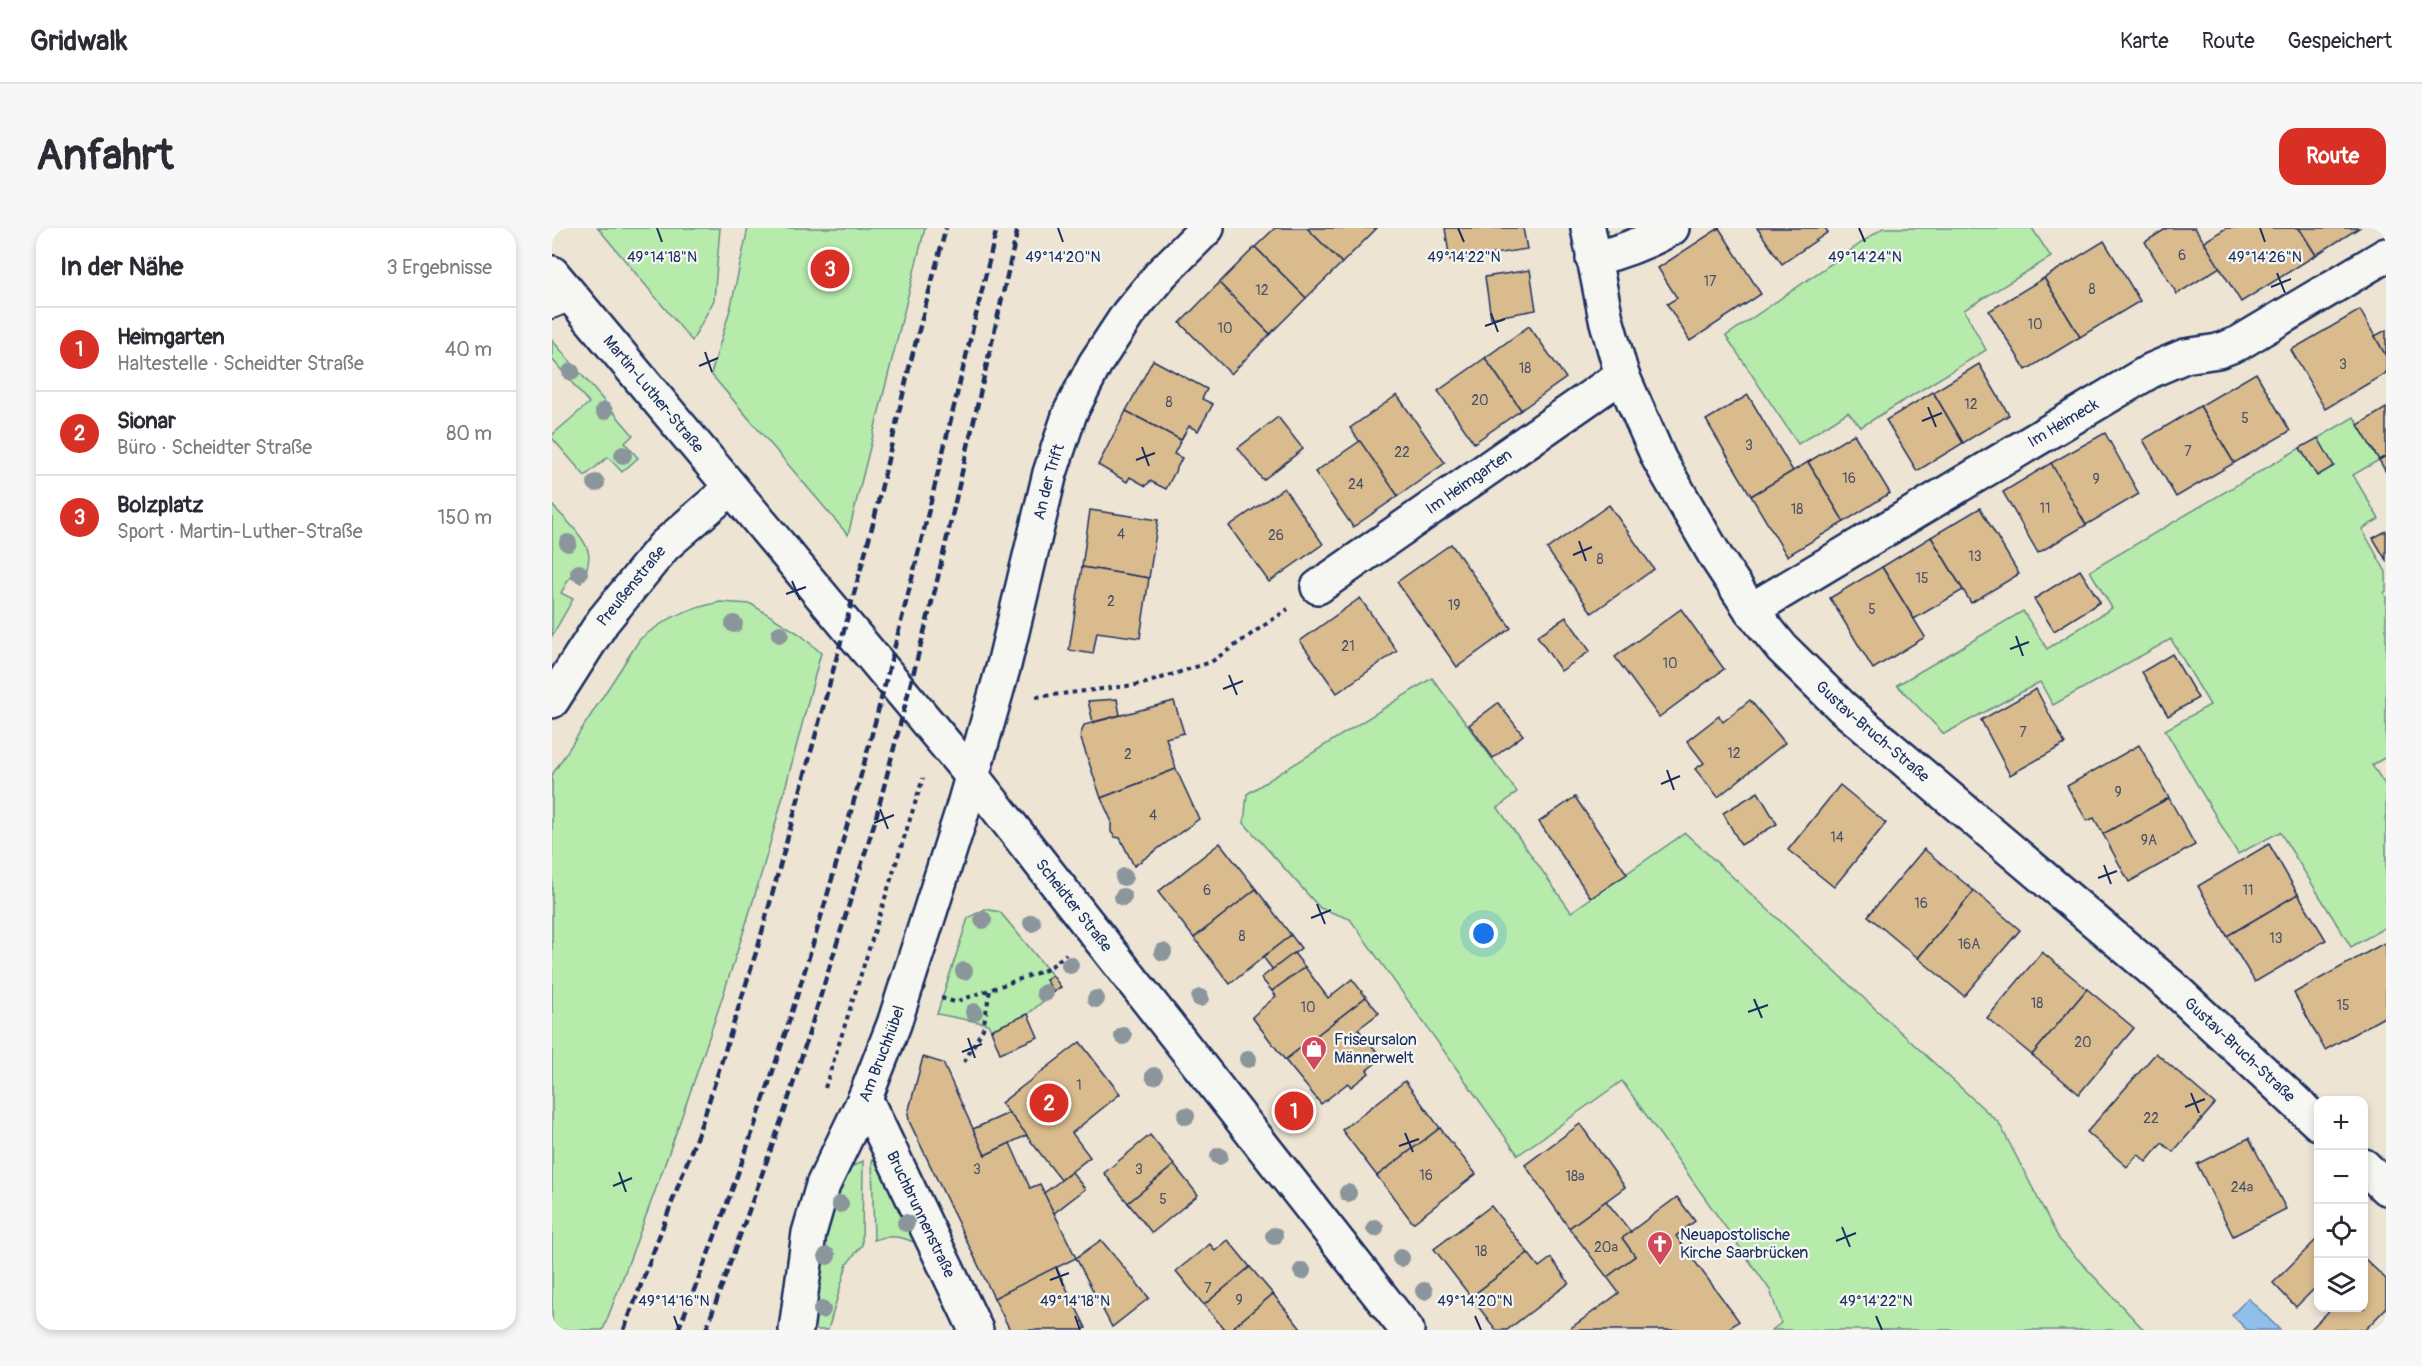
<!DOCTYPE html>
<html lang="de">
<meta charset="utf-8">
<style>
:root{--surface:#fff;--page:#f7f7f7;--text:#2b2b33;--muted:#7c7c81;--line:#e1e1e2;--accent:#d93025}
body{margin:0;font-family:Pangolin,sans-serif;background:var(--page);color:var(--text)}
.controls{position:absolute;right:18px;bottom:18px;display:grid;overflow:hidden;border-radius:12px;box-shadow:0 3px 9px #0003}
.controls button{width:54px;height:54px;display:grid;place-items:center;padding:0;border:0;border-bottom:2px solid var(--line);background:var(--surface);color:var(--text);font:30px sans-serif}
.you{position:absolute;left:932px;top:706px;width:21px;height:21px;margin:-15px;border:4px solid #fff;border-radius:50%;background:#1a73e8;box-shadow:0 0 0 9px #1a73e833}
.badge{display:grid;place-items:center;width:39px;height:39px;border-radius:50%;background:var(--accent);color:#fff;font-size:20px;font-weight:700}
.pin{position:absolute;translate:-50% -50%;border:3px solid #fff;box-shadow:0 2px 6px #0006}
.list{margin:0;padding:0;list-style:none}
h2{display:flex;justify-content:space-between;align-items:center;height:78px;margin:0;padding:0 24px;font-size:26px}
h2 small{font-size:20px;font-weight:400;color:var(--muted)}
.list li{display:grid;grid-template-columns:39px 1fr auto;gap:18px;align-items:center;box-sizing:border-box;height:84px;padding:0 24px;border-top:2px solid var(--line)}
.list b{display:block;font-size:22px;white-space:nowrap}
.list p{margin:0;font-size:20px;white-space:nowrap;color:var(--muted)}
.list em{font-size:20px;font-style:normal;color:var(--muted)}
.icon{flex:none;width:33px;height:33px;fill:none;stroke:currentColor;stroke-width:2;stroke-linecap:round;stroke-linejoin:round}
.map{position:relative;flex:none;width:1834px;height:1102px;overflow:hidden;border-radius:18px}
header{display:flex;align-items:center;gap:36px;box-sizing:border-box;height:84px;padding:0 30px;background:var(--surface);border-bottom:2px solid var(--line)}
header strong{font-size:28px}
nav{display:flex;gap:33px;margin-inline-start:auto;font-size:21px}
.intro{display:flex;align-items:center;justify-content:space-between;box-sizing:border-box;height:144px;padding:0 36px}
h1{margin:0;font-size:42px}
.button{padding:15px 27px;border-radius:18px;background:var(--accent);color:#fff;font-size:21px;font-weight:700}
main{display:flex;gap:36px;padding:0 36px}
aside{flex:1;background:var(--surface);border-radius:18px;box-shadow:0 3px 9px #0003}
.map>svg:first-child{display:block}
.green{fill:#b6ebac;stroke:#688d85;stroke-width:1.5}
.water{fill:#90bfeb;stroke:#6185b3;stroke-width:1.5}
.building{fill:#d9bb8d;stroke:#1b2f5e;stroke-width:1.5}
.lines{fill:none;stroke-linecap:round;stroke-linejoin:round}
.lane-casing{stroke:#1b2f5e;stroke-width:24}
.street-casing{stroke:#1b2f5e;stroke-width:38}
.secondary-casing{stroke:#1b2f5e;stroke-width:38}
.path{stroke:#1b2f5e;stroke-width:4;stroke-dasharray:4.5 4.5;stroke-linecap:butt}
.lane{stroke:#f6f6f2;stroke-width:20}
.street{stroke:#f6f6f2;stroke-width:33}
.secondary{stroke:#f6f6f2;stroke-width:33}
.rail{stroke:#1b2f5e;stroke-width:4.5;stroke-dasharray:9 4.5;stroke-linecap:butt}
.tree{fill:#8b959c}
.ticks{fill:none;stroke:#1b2f5e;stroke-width:2}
.labels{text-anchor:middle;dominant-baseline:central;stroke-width:4.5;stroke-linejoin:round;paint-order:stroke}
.number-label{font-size:14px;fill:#4a526a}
.street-label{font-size:16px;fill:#1b2f5e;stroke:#f6f6f2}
.poi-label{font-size:16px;fill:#1b2f5e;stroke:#f6f6f2;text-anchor:start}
.ticks-label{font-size:15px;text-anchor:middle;fill:#1b2f5e;stroke:#f6f6f2;stroke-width:4.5;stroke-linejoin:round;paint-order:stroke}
</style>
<header>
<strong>Gridwalk</strong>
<nav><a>Karte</a><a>Route</a><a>Gespeichert</a></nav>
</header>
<div class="intro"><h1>Anfahrt</h1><a class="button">Route</a></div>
<main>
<aside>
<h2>In der Nähe<small>3 Ergebnisse</small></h2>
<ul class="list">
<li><span class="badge">1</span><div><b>Heimgarten</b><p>Haltestelle · Scheidter Straße</p></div><em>40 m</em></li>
<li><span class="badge">2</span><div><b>Sionar</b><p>Büro · Scheidter Straße</p></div><em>80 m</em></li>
<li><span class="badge">3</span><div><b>Bolzplatz</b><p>Sport · Martin-Luther-Straße</p></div><em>150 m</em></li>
</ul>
</aside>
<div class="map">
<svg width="1834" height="1102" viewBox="0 0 1834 1102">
<rect width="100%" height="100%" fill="#ede4d4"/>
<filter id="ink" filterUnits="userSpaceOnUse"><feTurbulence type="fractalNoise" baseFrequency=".0167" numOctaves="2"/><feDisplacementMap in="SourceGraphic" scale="12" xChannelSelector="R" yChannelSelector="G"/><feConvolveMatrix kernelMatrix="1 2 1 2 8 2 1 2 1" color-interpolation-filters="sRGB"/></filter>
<g filter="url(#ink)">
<!-- green -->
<g class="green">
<polygon points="46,0 168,0 162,72 140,113"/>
<polygon points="196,0 373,0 296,307 159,146 179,78"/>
<polygon points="1331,0 1480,0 1499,29 1412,82 1434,122 1309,199 1296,184 1246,216 1174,108"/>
<polygon points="0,112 81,207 73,215 86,230 70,244 56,229 33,248 0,210 0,207 37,175 0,131"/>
<polygon points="1802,189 1827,232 1801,247 1827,291 1810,301 1834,344 1834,363 1832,365 1834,369 1834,529 1820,537 1834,558 1834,699 1799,719 1728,604 1686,626 1613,502 1658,477 1619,411 1501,477 1488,454 1392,506 1345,457 1471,383 1495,421 1560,380 1538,343 1748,220 1765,248 1781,238 1766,210"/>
<path d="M0 277C10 288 32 308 36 323 39 333 33 346 29 355L18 349 9 365 21 371 0 408Z"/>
<path d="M168 374 199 376 249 407 269 425C247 506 227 589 202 670 157 816 106 959 51 1102H0V547L88 411C117 388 133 382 168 374Z"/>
<polygon points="880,450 965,564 946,580 1019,684 1133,605 1447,895 1507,1011 1592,1102 1220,1102 1229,1095 1218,1062 1070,853 966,927 798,691 768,680 692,595 695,566"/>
<polygon points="433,681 448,684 500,747 494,752 502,764 476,786 439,802 436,796 385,786 416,690"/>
<path d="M320 931 330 935 372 1019C355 1010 340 1005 322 1012Z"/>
<polygon points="311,933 310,1017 295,1036 276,1102 254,1102 280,968 297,940"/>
</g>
<!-- water -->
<polygon class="water" points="1696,1070 1728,1102 1695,1102 1680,1087"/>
<!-- building -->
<g class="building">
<polygon points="723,0 755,0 790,35 754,70 703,19"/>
<polygon points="755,0 825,0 790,35"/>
<polygon points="893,0 971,0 975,21 898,33"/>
<polygon points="1167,0 1209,66 1138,113 1115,76 1125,70 1106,40"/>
<polygon points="1205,0 1273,0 1276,4 1230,36"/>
<polygon points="1615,0 1643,0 1668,39 1625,66 1593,14"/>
<polygon points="1674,0 1747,0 1764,27 1689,74 1652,14"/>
<polygon points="1747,0 1807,0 1764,27"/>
<polygon points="1552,13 1588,73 1528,109 1492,50"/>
<polygon points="703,19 754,70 718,106 667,55"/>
<polygon points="978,42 984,82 939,90 933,49"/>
<polygon points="1492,50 1528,109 1474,142 1437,83"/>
<polygon points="667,55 718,106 679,146 628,95"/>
<polygon points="1808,82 1834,128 1834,145 1773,181 1739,122"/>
<polygon points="977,98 1014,150 969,182 933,130"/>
<polygon points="1834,102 1834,128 1823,108"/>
<polygon points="933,130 969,182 922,215 886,163"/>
<polygon points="601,132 655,161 650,171 661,176 646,203 637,198 629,212 574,183"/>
<polygon points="1427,136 1457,187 1411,215 1381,164"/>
<polygon points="1704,145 1738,203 1682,235 1648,178"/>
<polygon points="1381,164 1411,215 1365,243 1334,192"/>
<polygon points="845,167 893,235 846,268 798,200"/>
<polygon points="1196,167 1241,243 1199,268 1154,192"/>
<polygon points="1648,178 1682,235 1624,269 1591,212"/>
<polygon points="1834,180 1834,228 1827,232 1806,197"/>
<polygon points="574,183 629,212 622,226 630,230 614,261 598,253 594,258 578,249 575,254 546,237"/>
<polygon points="726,189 751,221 711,252 686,220"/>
<polygon points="1553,205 1587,266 1534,297 1499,235"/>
<polygon points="1302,206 1338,265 1292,294 1256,234"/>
<polygon points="1766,210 1782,238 1765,248 1748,220"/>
<polygon points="808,213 846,268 801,299 763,244"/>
<polygon points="1834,228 1834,244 1827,232"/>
<polygon points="1256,234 1292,294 1235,328 1199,268"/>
<polygon points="1499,235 1534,297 1486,325 1451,264"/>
<polygon points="732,260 771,316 717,354 677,298"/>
<polygon points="1057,277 1102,341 1040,385 995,321"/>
<polygon points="1428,280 1467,346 1419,375 1379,309"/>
<polygon points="538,282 606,292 597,350 530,339"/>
<polygon points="1834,303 1834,332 1821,310"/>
<polygon points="1379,309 1411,362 1362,391 1330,339"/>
<polygon points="899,316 959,400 905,439 845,354"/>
<polygon points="530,339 597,350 588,410 545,404 541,426 517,422"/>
<polygon points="1330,339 1373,409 1321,441 1278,370"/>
<polygon points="1528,342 1548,374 1502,403 1482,371"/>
<polygon points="808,370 845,423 785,465 748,413"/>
<polygon points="1129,381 1172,441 1107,489 1063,429"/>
<polygon points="1014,389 1038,423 1009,443 985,408"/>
<polygon points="1620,426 1646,470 1616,488 1590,444"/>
<polygon points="1484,461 1513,516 1458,547 1429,492"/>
<polygon points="565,471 568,487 541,494 536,473"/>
<polygon points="1198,472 1233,515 1166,569 1143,541 1152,535 1135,513 1167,488 1171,494"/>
<polygon points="622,473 632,505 614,510 624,541 549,570 528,508 532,497"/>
<polygon points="946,475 971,507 941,530 917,497"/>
<polygon points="1587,517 1617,570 1551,606 1542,590 1535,593 1515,558"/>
<polygon points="624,541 647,591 582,638 568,610 563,609 559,604 559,592 549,570"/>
<polygon points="1288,557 1334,595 1282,659 1236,622"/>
<polygon points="1206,564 1225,596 1189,617 1171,585"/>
<polygon points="1023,569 1075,646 1039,670 987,594"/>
<polygon points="1617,570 1643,617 1577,654 1551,606"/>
<polygon points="668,615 704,661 642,710 606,664"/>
<polygon points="1717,616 1746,666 1675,708 1646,658"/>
<polygon points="1372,621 1422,663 1366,730 1316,688"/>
<polygon points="704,661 739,707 678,756 642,710"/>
<polygon points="1422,663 1468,702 1412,768 1366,730"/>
<polygon points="1746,666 1774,712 1703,754 1675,708"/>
<polygon points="739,707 749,720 721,742 711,729"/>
<polygon points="1832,715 1834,719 1834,788 1773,822 1742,765"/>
<polygon points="1490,724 1535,761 1480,827 1435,790"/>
<polygon points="742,725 753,739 720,763 709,750"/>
<polygon points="753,739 776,770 800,751 814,769 733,832 700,789 724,768 720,763"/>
<polygon points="500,747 509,759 502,764 494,752"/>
<polygon points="1535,761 1582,800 1527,866 1480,827"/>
<polygon points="814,769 827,785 806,801 830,830 815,842 817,845 799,859 796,855 769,876 733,832"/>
<polygon points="476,786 486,809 448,825 439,802"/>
<polygon points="528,814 568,866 520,905 538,929 509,952 449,875"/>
<polygon points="1604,825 1663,876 1621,924 1610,915 1594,934 1586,926 1575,939 1535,904"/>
<polygon points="371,829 391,835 433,927 458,915 478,960 488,956 524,1030 442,1070 357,893 356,885"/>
<polygon points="853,853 888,900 825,948 790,902"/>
<polygon points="457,885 475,907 433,927 421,901"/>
<polygon points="1028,896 1073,959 1017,1000 973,937"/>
<polygon points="888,900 924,946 861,995 825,948"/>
<polygon points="598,907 622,937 576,975 552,945"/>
<polygon points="1697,910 1734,981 1681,1008 1645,936"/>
<polygon points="622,937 646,967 600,1005 576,975"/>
<polygon points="520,944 533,961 502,985 492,965"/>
<polygon points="1125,969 1143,993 1124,1008 1187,1093 1175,1102 1016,1102 1067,1065 1055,1049 1083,1028 1070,1010"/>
<polygon points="1054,973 1079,1004 1070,1010 1083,1028 1055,1049 1017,1000"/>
<polygon points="939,978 976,1025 919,1069 882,1021"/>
<polygon points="1766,1010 1766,1059 1765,1058 1744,1079 1721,1055"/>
<polygon points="549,1012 597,1070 560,1099 524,1030"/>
<polygon points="676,1012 698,1039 652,1077 624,1043 658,1016 663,1023"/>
<polygon points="976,1025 987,1039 999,1030 1017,1055 955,1102 944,1102 919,1069"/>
<polygon points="1812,1030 1834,1051 1834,1080 1813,1102 1758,1102 1780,1080 1812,1080"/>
<polygon points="504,1039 534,1100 530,1102 458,1102 442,1070"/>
<polygon points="698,1039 721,1066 678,1102 673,1102 652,1077"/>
<polygon points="721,1066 749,1101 678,1102"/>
</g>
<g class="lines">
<defs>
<polyline id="lane" points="0,80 22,71"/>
<g id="street">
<path id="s1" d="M1036 0 1054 91 1070 147 1107 231 1164 329 1199 382 1230 420 1290 479 1617 756 1766 895"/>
<path d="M1041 31C1069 24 1094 15 1120 0"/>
<path id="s2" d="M766 359 1070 147"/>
<path id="s3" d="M1199 382 1600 142 1633 128 1666 123 1687 115 1834 27"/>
<path id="s4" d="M313 870 424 1102"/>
<polyline points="1812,938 1834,960"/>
<path id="s5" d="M244 1102 257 1005 271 957 313 870 342 796 409 587 452 437 498 245 518 185 543 136 576 86 610 45 655 0"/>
</g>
<g id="secondary">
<path id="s6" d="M0 45 420 548 855 1102"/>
<path id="s7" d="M0 473 51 393 99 334 112 318 179 260"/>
</g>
</defs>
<!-- lane casing -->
<use href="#lane" class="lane-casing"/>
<!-- street casing -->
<use href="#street" class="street-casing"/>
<!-- secondary casing -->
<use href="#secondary" class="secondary-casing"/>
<!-- path -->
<g class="path">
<polyline points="484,469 591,456 659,434 736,381"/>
<polyline points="389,770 403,774 496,741 514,726"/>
<polyline points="412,834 431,801 438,762"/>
<polyline points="273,860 371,550"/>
</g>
<!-- lane -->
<use href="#lane" class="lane"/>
<!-- street -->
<use href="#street" class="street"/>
<!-- secondary -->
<use href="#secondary" class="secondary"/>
<!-- rail -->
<g class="rail">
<polyline points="72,1102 152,889 207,715 322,292 358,136 394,0"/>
<path d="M126 1102C271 748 355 371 445 0"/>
<polyline points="154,1102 233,882 323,593 383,362 466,0"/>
</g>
</g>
<!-- trees -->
<g class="tree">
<circle cx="19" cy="144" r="9"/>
<circle cx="52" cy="183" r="9"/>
<circle cx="71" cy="227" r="9"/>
<circle cx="44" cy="255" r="9"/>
<circle cx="16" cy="315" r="9"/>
<circle cx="27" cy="345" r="9"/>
<circle cx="182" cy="396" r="9"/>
<circle cx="228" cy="406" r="9"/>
<circle cx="572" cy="649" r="9"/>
<circle cx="571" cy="669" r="9"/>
<circle cx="431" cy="692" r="9"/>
<circle cx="480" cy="695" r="9"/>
<circle cx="611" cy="724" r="9"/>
<circle cx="518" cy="737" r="9"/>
<circle cx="412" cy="743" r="9"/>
<circle cx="493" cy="765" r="9"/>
<circle cx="648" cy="770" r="9"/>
<circle cx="544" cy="771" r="9"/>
<circle cx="422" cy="784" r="9"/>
<circle cx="571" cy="808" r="9"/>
<circle cx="696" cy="831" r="9"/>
<circle cx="602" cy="848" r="9"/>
<circle cx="634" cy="888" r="9"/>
<circle cx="667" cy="928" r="9"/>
<circle cx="796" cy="965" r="9"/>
<circle cx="288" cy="976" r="9"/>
<circle cx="354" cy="995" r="9"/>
<circle cx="823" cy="1000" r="9"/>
<circle cx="722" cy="1008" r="9"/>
<circle cx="275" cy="1028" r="9"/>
<circle cx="849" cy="1030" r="9"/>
<circle cx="750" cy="1043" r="9"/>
<circle cx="872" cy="1063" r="9"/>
<circle cx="270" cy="1082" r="9"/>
</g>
</g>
<!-- ticks -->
<path class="ticks" d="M105 0 110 14M506 0 511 14M906 0 912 14M1307 0 1313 14M1708 0 1713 14M1725 45 1733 65M1719 59 1739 51M939 85 946 104M933 98 953 91M153 124 160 144M147 138 166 130M1376 179 1384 199M1370 193 1390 185M590 219 597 238M584 232 603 225M1027 313 1034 333M1021 327 1040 319M240 353 248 372M234 366 254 359M1464 408 1471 428M1458 421 1477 414M677 447 685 467M671 461 691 453M1115 542 1122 562M1109 556 1128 548M328 581 336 601M322 595 342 587M1552 637 1559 656M1546 650 1565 643M765 676 773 696M759 690 779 682M1202 771 1210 790M1196 784 1216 777M416 810 423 830M410 824 430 816M1639 865 1647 885M1633 879 1653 871M853 905 861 924M847 918 867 911M67 944 74 964M61 958 80 950M1290 999 1298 1019M1284 1013 1304 1005M504 1039 511 1058M498 1052 517 1045M122 1088 127 1102M523 1088 528 1102M923 1088 929 1102M1324 1088 1330 1102"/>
<!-- icons -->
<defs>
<symbol id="shop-pin" viewBox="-11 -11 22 30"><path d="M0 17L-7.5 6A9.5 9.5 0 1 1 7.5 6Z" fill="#d1495b" stroke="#f6f6f2"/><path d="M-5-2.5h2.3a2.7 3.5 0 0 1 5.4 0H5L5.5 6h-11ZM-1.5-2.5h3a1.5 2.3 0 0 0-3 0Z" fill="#fff"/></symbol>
<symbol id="church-pin" viewBox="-11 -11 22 30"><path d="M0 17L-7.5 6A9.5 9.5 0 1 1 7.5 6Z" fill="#d1495b" stroke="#f6f6f2"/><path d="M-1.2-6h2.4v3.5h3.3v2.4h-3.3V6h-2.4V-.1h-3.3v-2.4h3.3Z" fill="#fff"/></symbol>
</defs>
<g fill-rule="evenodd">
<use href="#shop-pin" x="747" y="806" width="30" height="40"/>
<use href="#church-pin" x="1093" y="1001" width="30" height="40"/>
</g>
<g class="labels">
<!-- number labels -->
<g class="number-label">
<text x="1630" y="27">6</text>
<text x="1158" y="53">17</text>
<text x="1540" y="61">8</text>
<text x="710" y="62">12</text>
<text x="1483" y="96">10</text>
<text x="673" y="100">10</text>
<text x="1791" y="136">3</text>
<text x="973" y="140">18</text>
<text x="928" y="172">20</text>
<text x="617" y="174">8</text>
<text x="1419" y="176">12</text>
<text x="1693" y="190">5</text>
<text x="1197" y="217">3</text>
<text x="1636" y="223">7</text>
<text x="850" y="224">22</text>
<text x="1297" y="250">16</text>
<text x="1544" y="251">9</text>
<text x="804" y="256">24</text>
<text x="1493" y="280">11</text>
<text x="1245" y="281">18</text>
<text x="569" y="306">4</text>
<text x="724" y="307">26</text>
<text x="1423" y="328">13</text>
<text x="1048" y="331">8</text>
<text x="1370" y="350">15</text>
<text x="559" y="373">2</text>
<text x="902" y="377">19</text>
<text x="1320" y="381">5</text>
<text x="796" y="418">21</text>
<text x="1118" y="435">10</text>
<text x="1471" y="504">7</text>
<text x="1182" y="525">12</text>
<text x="576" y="526">2</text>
<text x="1566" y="564">9</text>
<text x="601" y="587">4</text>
<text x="1285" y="609">14</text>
<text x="1597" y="612">9A</text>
<text x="655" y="662">6</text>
<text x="1696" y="662">11</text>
<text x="1369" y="675">16</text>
<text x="690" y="708">8</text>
<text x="1724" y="710">13</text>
<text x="1417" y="716">16A</text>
<text x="1485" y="775">18</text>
<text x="1791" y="777">15</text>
<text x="756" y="779">10</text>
<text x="1531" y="814">20</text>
<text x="527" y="857">1</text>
<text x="1599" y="890">22</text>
<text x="425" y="941">3</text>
<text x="587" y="941">3</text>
<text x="874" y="947">16</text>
<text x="1023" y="948">18a</text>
<text x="1690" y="959">24a</text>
<text x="611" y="971">5</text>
<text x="1054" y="1019">20a</text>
<text x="929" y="1023">18</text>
<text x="656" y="1060">7</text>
<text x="687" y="1072">9</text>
</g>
<!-- street labels -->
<g class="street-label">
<text stroke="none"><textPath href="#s6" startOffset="158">Martin-Luther-Straße</textPath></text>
<text stroke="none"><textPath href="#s3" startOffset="364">Im Heimeck</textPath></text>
<text stroke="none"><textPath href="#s2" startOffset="184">Im Heimgarten</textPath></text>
<text stroke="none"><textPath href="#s5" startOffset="888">An der Trift</textPath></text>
<text stroke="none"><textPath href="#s7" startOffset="140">Preußenstraße</textPath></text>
<text stroke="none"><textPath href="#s1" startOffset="592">Gustav-Bruch-Straße</textPath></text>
<text stroke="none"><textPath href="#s6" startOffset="820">Scheidter Straße</textPath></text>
<text stroke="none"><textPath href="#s1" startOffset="1078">Gustav-Bruch-Straße</textPath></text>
<text stroke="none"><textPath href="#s5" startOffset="292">Am Bruchhübel</textPath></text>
<text stroke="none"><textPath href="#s4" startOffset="129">Bruchbrunnenstraße</textPath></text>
</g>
<!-- poi labels -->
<g class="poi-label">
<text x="782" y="812">Friseursalon<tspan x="782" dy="18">Männerwelt</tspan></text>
<text x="1128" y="1007">Neuapostolische<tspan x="1128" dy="18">Kirche Saarbrücken</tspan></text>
</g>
</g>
<g class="ticks-label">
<text x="110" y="34">49°14'18"N</text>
<text x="511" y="34">49°14'20"N</text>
<text x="912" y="34">49°14'22"N</text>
<text x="1313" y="34">49°14'24"N</text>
<text x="1713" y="34">49°14'26"N</text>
<text x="122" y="1078">49°14'16"N</text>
<text x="523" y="1078">49°14'18"N</text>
<text x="923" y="1078">49°14'20"N</text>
<text x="1324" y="1078">49°14'22"N</text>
</g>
</svg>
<div class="controls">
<button>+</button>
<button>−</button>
<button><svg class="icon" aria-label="locate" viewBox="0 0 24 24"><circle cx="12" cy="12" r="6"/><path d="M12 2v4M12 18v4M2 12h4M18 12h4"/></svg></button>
<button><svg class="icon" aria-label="layers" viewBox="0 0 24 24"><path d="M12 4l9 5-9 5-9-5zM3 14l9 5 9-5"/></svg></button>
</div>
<div class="you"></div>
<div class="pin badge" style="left:742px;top:883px">1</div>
<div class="pin badge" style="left:497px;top:875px">2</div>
<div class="pin badge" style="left:278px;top:41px">3</div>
</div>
</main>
